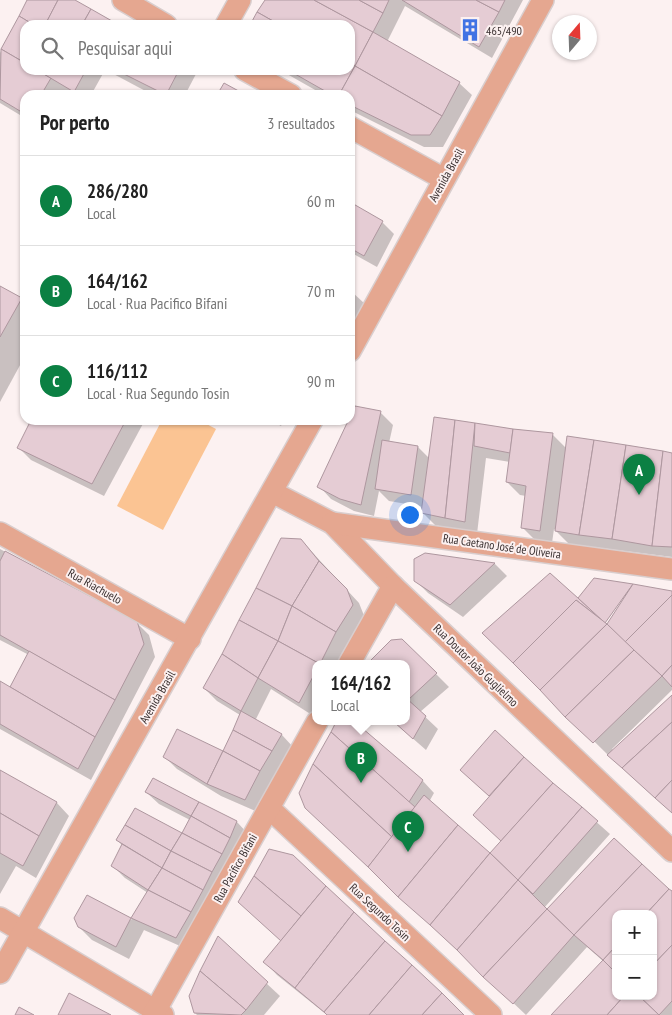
<!DOCTYPE html>
<html lang="pt">
<meta charset="utf-8">
<style>
:root{--surface:#fff;--page:#f6f6f6;--text:#222;--muted:#767676;--line:#e0e0e0;--accent:#0b8043}
body{margin:0;font-family:"PT Sans Narrow",sans-serif;background:var(--page);color:var(--text)}
.controls{position:absolute;right:15px;bottom:15px;display:grid;overflow:hidden;border-radius:10px;box-shadow:0 1px 4px #0004}
.controls button{width:45px;height:45px;display:grid;place-items:center;padding:0;border:0;border-bottom:1px solid var(--line);background:var(--surface);color:var(--text);font:25px sans-serif}
.compass{position:absolute;left:552px;top:15px;width:45px;height:45px;border-radius:50%;background:var(--surface);box-shadow:0 1px 4px #0004;rotate:19deg}
.you{position:absolute;left:409px;top:514px;width:18px;height:18px;margin:-12px;border:4px solid #fff;border-radius:50%;background:#1a73e8;box-shadow:0 0 0 8px #1a73e833}
.badge{display:grid;place-items:center;width:32px;height:32px;border-radius:50%;background:var(--accent);color:#fff;font-size:16px;font-weight:700}
.pin{position:absolute;translate:-50% -41px;filter:drop-shadow(0 1px 2px #0008)}
.pin::after{content:'';position:absolute;top:26px;width:18px;height:15px;background:inherit;clip-path:polygon(0 0,100% 0,50% 100%)}
.popup{position:absolute;left:312px;top:660px;width:98px;height:65px;box-sizing:border-box;display:grid;place-content:center;border-radius:10px;background:var(--surface);filter:drop-shadow(0 1px 4px #0005);font-size:16px;white-space:nowrap;color:var(--muted)}
.popup b{font-size:19px;color:var(--text)}
.popup::after{content:'';position:absolute;left:50%;top:100%;margin-left:-10px;border:10px solid transparent;border-top-color:var(--surface)}
.list{margin:0;padding:0;list-style:none}
h2{display:flex;justify-content:space-between;align-items:center;height:65px;margin:0;padding:0 20px;font-size:21px}
h2 small{font-size:16px;font-weight:400;color:var(--muted)}
.list li{display:grid;grid-template-columns:32px 1fr auto;gap:15px;align-items:center;box-sizing:border-box;height:90px;padding:0 20px;border-top:1px solid var(--line)}
.list b{display:block;font-size:19px;white-space:nowrap}
.list p{margin:0;font-size:16px;white-space:nowrap;color:var(--muted)}
.list em{font-size:16px;font-style:normal;color:var(--muted)}
.icon{flex:none;width:28px;height:28px;fill:none;stroke:currentColor;stroke-width:2;stroke-linecap:round;stroke-linejoin:round}
.map{position:relative;flex:none;width:672px;height:1015px;overflow:hidden}
.search{position:absolute;background:var(--surface);box-shadow:0 1px 4px #0004;left:20px;top:20px;width:335px;height:55px;display:flex;align-items:center;gap:12px;box-sizing:border-box;padding:0 18px;border-radius:15px;color:var(--muted);font-size:19px}
.panel{position:absolute;background:var(--surface);box-shadow:0 1px 4px #0004;left:20px;top:90px;width:335px;height:335px;border-radius:15px}
.map>svg:first-child{display:block}
.green{fill:#fbc493}
.shadow{fill:#0003;fill-rule:evenodd}
.building{fill:#e5ccd4;stroke:#ae979f}
.lines{fill:none;stroke-linecap:round;stroke-linejoin:round}
.minor-casing{stroke:#d9cece;stroke-width:24}
.minor{stroke:#e5a790;stroke-width:21}
.labels{text-anchor:middle;dominant-baseline:central;stroke-width:4;stroke-linejoin:round;paint-order:stroke}
.poi-label{font-size:12px;fill:#3a3030;stroke:#fcf1f1;text-anchor:start}
.street-label{font-size:12px;fill:#3a3030;stroke:#fcf1f1}
</style>
<div class="map">
<svg width="672" height="1015" viewBox="0 0 672 1015">
<rect width="100%" height="100%" fill="#fcf1f1"/>
<!-- green -->
<polygon class="green" points="162,420 199,420 216,429 163,530 117,506"/>
<!-- shadow -->
<g class="shadow">
<polygon points="29,0 71,0 114,25 25,25 25,70 105,70 91,95 72,95 64,90 61,95 25,95 25,118 0,103 0,53"/>
<polygon points="266,0 523,0 492,58 405,6 387,42 459,83 472,95 443,147 424,147 350,110 350,95 324,95 280,70 350,70 350,25 252,25"/>
<polygon points="106,70 192,70 196,74 185,95 153,95"/>
<polygon points="350,204 382,222 394,234 377,267 350,252"/>
<polygon points="0,287 25,303 25,356 0,402"/>
<polygon points="350,290 366,305 350,336"/>
<polygon points="380,412 393,425 389,443 418,447 430,459 436,419 552,434 567,449 672,454 672,557 569,544 554,529 552,543 535,540 522,527 526,496 520,495 507,482 510,462 486,458 477,534 435,525 423,513 424,507 389,501 379,491 374,516 354,511 331,499 319,486"/>
<polygon points="32,420 145,420 104,496 31,460 19,448"/>
<polygon points="270,420 284,420 281,426"/>
<polygon points="301,540 359,603 365,618 339,664 316,664 316,707 312,715 271,689 255,721 282,735 294,748 258,812 221,796 177,769 165,757 223,753 240,715 217,701 204,688"/>
<polygon points="0,549 136,622 149,635 155,657 91,780 0,729 0,683 10,689 29,655 0,640"/>
<polygon points="425,555 495,564 507,576 463,617 428,593 415,580"/>
<path d="M595 579 672 593V690L612 749 614 751 672 697V813L607 754 484 633 578 600ZM624 596 626 597 607 626 603 623Z"/>
<polygon points="402,640 449,687 420,712 438,729 426,750 394,722 406,722 406,664 368,664 391,641"/>
<path d="M338 722H353L422 780 434 793 429 802 490 855 502 841 490 797 461 770 495 732 610 834 544 908 547 910 672 893V1015H553L603 961 587 947 526 1015 319 820 300 793ZM616 914H653V996H616Z"/>
<polygon points="0,771 57,803 69,816 36,878 16,866 0,894"/>
<polygon points="146,792 237,822 249,835 189,950 144,930 129,959 92,940 79,927 87,896 131,920 148,893 125,878 113,866 123,846 117,840 182,834 190,820 159,804"/>
<polygon points="292,856 462,1015 327,1015 277,975 265,962 282,941"/>
<polygon points="218,938 280,996 264,1015 197,1015 195,1013"/>
</g>
<!-- building -->
<g class="building">
<polygon points="27,0 58,0 45,25 34,25 19,16"/>
<polygon points="58,0 75,0 91,9 82,25 45,25"/>
<polygon points="265,0 314,0 373,32 355,66 350,64 350,25 280,25 257,12"/>
<polygon points="314,0 359,0 383,13 373,32"/>
<polygon points="359,0 389,0 383,13"/>
<polygon points="402,0 476,0 499,12 479,47"/>
<polygon points="476,0 505,0 499,12"/>
<polygon points="91,9 112,21 110,25 82,25"/>
<polygon points="257,12 280,25 250,25"/>
<polygon points="19,16 34,25 25,25 25,63 1,49"/>
<polygon points="373,32 460,82 442,116 355,66"/>
<polygon points="1,49 25,63 25,70 37,70 51,78 41,95 25,95 25,114 0,99"/>
<polygon points="350,64 355,66 339,95 332,95 288,70 350,70"/>
<polygon points="355,66 442,116 430,135 411,135 350,105 350,95 339,95"/>
<polygon points="37,70 86,70 74,92"/>
<polygon points="116,70 179,70 166,95"/>
<polygon points="224,83 246,95 217,95"/>
<polygon points="350,202 383,221 364,256 350,248"/>
<polygon points="0,286 22,298 0,337"/>
<polygon points="355,406 381,411 361,505 340,499 317,487"/>
<polygon points="434,417 455,420 445,518 421,513"/>
<polygon points="31,420 126,420 92,484 17,448"/>
<polygon points="455,420 475,423 465,522 445,518"/>
<polygon points="475,423 513,429 510,453 474,446"/>
<polygon points="513,429 553,433 540,531 521,528 526,486 506,482"/>
<polygon points="567,436 594,440 579,535 555,531"/>
<polygon points="382,440 418,446 411,495 375,489"/>
<polygon points="594,440 626,445 612,539 579,535"/>
<polygon points="626,445 663,451 652,546 612,539"/>
<polygon points="663,451 672,453 672,547 652,546"/>
<polygon points="281,538 301,539 319,561 292,606 256,588"/>
<polygon points="5,551 137,621 144,644 115,700 0,635 0,561"/>
<polygon points="425,553 495,563 450,605 414,581 414,559"/>
<polygon points="319,561 347,589 353,605 336,632 292,606"/>
<polygon points="550,573 607,624 576,600 513,663 482,633"/>
<polygon points="594,578 633,584 605,623 578,598"/>
<polygon points="633,584 672,591 672,595 625,642 607,624"/>
<polygon points="256,588 292,606 278,641 239,620"/>
<polygon points="672,595 672,665 662,676 625,642"/>
<polygon points="576,600 607,624 540,690 513,663"/>
<polygon points="292,606 336,632 320,664 278,641"/>
<polygon points="239,620 278,641 258,678 222,654"/>
<polygon points="607,624 634,650 565,717 540,690"/>
<polygon points="402,639 437,673 408,700 406,664 367,664 391,640"/>
<polygon points="278,641 320,664 316,664 316,671 299,703 258,678"/>
<polygon points="634,650 662,676 593,743 565,717"/>
<polygon points="29,651 115,700 95,737 10,687"/>
<polygon points="222,654 258,678 241,711 203,688"/>
<polygon points="672,665 672,687 662,676"/>
<polygon points="0,681 95,737 78,769 0,724"/>
<polygon points="672,695 672,722 622,768 607,755"/>
<polygon points="406,698 426,716 413,739 394,722 406,722"/>
<polygon points="241,711 282,734 272,751 233,730"/>
<polygon points="336,722 355,722 423,780 409,802 331,732"/>
<polygon points="672,722 672,780 655,798 622,768"/>
<polygon points="177,729 223,751 207,784 163,757"/>
<polygon points="233,730 272,751 260,771 223,751"/>
<polygon points="495,730 524,757 489,796 460,770"/>
<polygon points="331,732 415,807 392,837 313,764"/>
<polygon points="223,751 260,771 245,800 207,784"/>
<polygon points="524,757 553,783 501,841 473,815"/>
<polygon points="313,764 392,837 368,867 305,808 299,793"/>
<polygon points="0,770 57,802 39,836 0,813"/>
<polygon points="153,778 199,802 191,816 145,792"/>
<polygon points="672,780 672,813 655,798"/>
<polygon points="553,783 582,807 518,880 490,853"/>
<polygon points="424,795 458,825 398,897 368,867"/>
<polygon points="199,802 237,821 230,838 191,816"/>
<polygon points="582,807 598,821 533,894 518,880"/>
<polygon points="135,808 182,833 171,851 125,825"/>
<polygon points="0,813 39,836 23,866 0,853"/>
<polygon points="191,816 230,838 222,854 182,833"/>
<polygon points="125,825 171,851 162,868 116,840"/>
<polygon points="458,825 490,853 430,925 398,897"/>
<polygon points="182,833 222,854 212,872 171,851"/>
<polygon points="614,838 642,864 574,935 547,909"/>
<polygon points="122,844 162,868 148,890 111,866"/>
<polygon points="269,849 293,855 326,886 301,916 254,876"/>
<polygon points="171,851 212,872 203,890 162,868"/>
<polygon points="490,853 518,880 457,950 430,925"/>
<polygon points="642,864 669,889 646,914 616,914 616,946 603,960 574,935"/>
<polygon points="162,868 203,890 191,912 148,890"/>
<polygon points="254,876 301,916 281,941 238,902"/>
<polygon points="518,880 547,909 483,977 457,950"/>
<polygon points="326,886 354,912 295,988 263,962"/>
<polygon points="669,889 672,891 672,945 653,965 653,914 646,914"/>
<polygon points="148,890 191,912 176,938 131,918"/>
<polygon points="87,895 131,918 116,947 78,927 74,918"/>
<polygon points="547,909 574,935 513,1004 483,977"/>
<polygon points="354,912 385,941 324,1012 295,988"/>
<polygon points="218,936 268,982 246,1010 200,971"/>
<polygon points="385,941 412,965 369,1015 327,1015 324,1012"/>
<polygon points="672,945 672,1001 659,1015 639,996 653,996 653,965"/>
<polygon points="616,946 616,973 603,960"/>
<polygon points="603,960 616,973 616,996 624,996 607,1015 551,1015"/>
<polygon points="412,965 442,993 422,1015 369,1015"/>
<polygon points="200,971 246,1010 241,1015 194,1013 189,996"/>
<polygon points="69,993 111,1015 58,1015"/>
<polygon points="442,993 464,1015 422,1015"/>
<polygon points="624,996 639,996 659,1015 607,1015"/>
<polygon points="19,1007 34,1015 15,1015"/>
</g>
<g class="lines">
<defs>
<g id="minor">
<polyline points="123,0 166,25"/>
<polyline points="226,25 240,0"/>
<polyline points="245,70 291,95"/>
<polyline points="350,127 444,179"/>
<polyline points="350,351 543,0"/>
<polyline points="272,492 332,523 393,586 672,851"/>
<polyline points="332,523 672,569"/>
<polyline points="0,533 190,639"/>
<polyline points="349,664 393,586"/>
<polyline points="269,808 491,1015"/>
<polyline points="0,918 163,1015"/>
<polyline points="0,973 312,420"/>
<polyline points="153,1015 317,722"/>
</g>
</defs>
<!-- minor casing -->
<use href="#minor" class="minor-casing"/>
<!-- minor -->
<use href="#minor" class="minor"/>
</g>
<!-- icons -->
<defs>
<symbol id="building-bare" viewBox="-9 -9 18 18"><path d="M-4-6H4V6H1V3H-1V6H-4ZM-2.5-4.3h1.7v1.8h-1.7ZM.8-4.3h1.7v1.8H.8ZM-2.5-1h1.7V.8h-1.7ZM.8-1h1.7V.8H.8Z" fill="#4173e4" stroke="#fcf1f1" stroke-width="2.5" paint-order="stroke"/></symbol>
</defs>
<g fill-rule="evenodd">
<use href="#building-bare" x="454" y="14" width="32" height="32"/>
</g>
<g class="labels">
<!-- poi labels -->
<g class="poi-label">
<text x="486" y="30">465/490</text>
</g>
<!-- street labels -->
<g class="street-label">
<text transform="translate(446 175) rotate(-61)">Avenida Brasil</text>
<text transform="translate(502 546) rotate(8)">Rua Caetano José de Oliveira</text>
<text transform="translate(95 586) rotate(29)">Rua Riachuelo</text>
<text transform="translate(476 665) rotate(44)">Rua Doutor João Guglielmo</text>
<text transform="translate(157 697) rotate(-60)">Avenida Brasil</text>
<text transform="translate(235 868) rotate(-61)">Rua Pacifico Bifani</text>
<text transform="translate(380 912) rotate(43)">Rua Segundo Tosin</text>
</g>
</g>
</svg>
<div class="controls">
<button>+</button>
<button>−</button>
</div>
<svg class="compass" viewBox="-18 -18 36 36"><path d="M0-13l5 13h-10z" fill="#e53935"/><path d="M0 13l5-13h-10z" fill="#767676"/></svg>
<div class="you"></div>
<div class="pin badge" style="left:639px;top:495px">A</div>
<div class="pin badge" style="left:361px;top:783px">B</div>
<div class="popup"><b>164/162</b>Local</div>
<div class="pin badge" style="left:408px;top:852px">C</div>
<div class="search"><svg class="icon" aria-label="search" viewBox="0 0 24 24"><circle cx="10" cy="10" r="6"/><path d="M15 15l6 6"/></svg>Pesquisar aqui</div>
<section class="panel">
<h2>Por perto<small>3 resultados</small></h2>
<ul class="list">
<li><span class="badge">A</span><div><b>286/280</b><p>Local</p></div><em>60 m</em></li>
<li><span class="badge">B</span><div><b>164/162</b><p>Local · Rua Pacifico Bifani</p></div><em>70 m</em></li>
<li><span class="badge">C</span><div><b>116/112</b><p>Local · Rua Segundo Tosin</p></div><em>90 m</em></li>
</ul>
</section>
</div>
